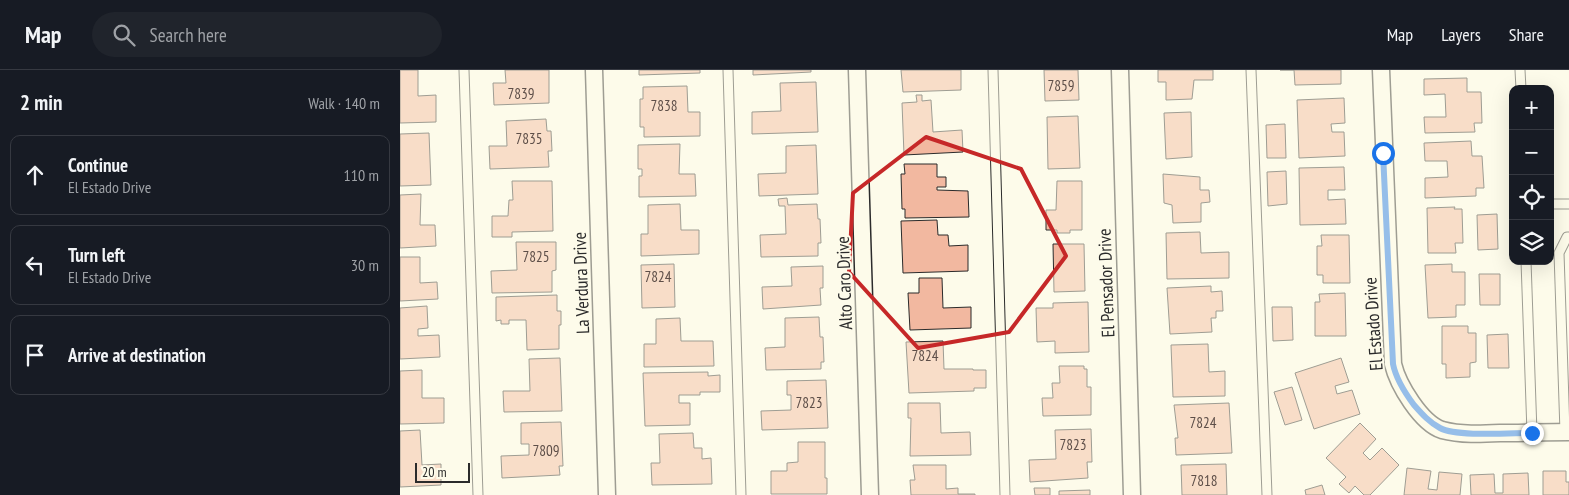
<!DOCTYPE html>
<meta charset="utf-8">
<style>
:root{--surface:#171b24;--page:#20242c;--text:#f1f3f6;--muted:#9ea1a6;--line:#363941}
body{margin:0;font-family:"PT Sans Narrow",sans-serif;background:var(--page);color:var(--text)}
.controls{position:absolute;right:15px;top:15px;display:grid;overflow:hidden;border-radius:10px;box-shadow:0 5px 20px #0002}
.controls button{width:45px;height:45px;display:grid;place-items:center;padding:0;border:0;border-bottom:1px solid var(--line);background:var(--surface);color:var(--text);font:25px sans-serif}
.scale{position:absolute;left:15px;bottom:12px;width:55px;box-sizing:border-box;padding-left:5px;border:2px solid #2b2b2b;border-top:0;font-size:14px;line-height:18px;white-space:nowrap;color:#2b2b2b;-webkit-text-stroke:4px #fdfbea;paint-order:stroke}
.stop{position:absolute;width:15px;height:15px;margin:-11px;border:4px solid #1a73e8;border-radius:50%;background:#fff}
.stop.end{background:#1a73e8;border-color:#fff;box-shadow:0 1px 5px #0008}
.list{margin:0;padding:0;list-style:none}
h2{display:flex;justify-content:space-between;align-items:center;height:65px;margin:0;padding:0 20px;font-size:21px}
h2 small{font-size:16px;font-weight:400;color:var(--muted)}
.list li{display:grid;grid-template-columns:32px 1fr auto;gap:15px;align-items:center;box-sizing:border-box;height:80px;margin:0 10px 10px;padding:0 10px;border:1px solid var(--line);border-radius:10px}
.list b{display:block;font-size:19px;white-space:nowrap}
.list p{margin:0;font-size:16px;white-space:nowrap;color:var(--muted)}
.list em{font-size:16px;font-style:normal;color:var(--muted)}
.icon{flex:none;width:28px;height:28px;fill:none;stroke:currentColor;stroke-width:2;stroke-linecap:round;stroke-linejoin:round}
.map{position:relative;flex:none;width:1169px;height:425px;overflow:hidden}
header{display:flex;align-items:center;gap:30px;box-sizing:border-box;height:70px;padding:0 25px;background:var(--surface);border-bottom:1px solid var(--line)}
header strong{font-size:24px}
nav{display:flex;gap:28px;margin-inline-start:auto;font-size:18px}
.search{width:350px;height:45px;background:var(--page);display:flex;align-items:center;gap:12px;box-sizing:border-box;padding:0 18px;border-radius:28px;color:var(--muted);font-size:19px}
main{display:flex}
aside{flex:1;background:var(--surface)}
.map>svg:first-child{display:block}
.building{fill:#f2b8a0;stroke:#2b2b2b}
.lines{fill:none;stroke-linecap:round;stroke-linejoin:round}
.lane-casing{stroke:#2b2b2b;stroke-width:11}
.street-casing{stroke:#2b2b2b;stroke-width:19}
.lane{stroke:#fdfbea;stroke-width:9}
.street{stroke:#fdfbea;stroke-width:16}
.route{stroke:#1a73e8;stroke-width:6}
.marked{fill:none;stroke:#c62828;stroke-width:4;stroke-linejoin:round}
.labels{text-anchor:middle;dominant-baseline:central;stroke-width:4;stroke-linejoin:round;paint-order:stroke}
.number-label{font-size:15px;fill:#5d4e48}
.street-label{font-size:18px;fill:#2b2b2b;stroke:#fdfbea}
</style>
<header>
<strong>Map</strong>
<div class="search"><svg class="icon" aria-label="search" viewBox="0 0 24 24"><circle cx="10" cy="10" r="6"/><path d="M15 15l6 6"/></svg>Search here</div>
<nav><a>Map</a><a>Layers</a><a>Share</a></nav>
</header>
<main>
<aside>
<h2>2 min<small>Walk · 140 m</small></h2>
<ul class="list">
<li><svg class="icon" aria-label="ahead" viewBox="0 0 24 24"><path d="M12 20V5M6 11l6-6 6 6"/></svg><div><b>Continue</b><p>El Estado Drive</p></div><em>110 m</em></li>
<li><svg class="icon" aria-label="left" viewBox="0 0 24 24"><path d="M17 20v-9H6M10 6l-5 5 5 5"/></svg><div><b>Turn left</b><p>El Estado Drive</p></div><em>30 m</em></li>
<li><svg class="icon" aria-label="arrive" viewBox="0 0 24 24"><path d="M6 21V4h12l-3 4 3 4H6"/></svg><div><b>Arrive at destination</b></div></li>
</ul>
</aside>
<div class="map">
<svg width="1169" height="425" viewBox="0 0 1169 425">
<rect width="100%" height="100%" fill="#fdfbea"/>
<!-- building -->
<g class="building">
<polygon points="0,0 18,0 18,26 36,25 36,52 0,53"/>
<polygon points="105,0 149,0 149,33 94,35 93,13 106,13"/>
<polygon points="239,0 300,0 300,3 239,5"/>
<polygon points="353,0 411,0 411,2 353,5"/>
<polygon points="501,0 561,0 561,20 503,22"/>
<polygon points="644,0 678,0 679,30 645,31"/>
<polygon points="758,0 813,0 813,10 794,10 792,29 766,30 766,12 758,12"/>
<polygon points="880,0 941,0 941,14 895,15 894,0"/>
<polygon points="1067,8 1067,22 1081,22 1082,53 1074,53 1075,62 1025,63 1024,47 1046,47 1045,24 1024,25 1024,9"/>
<polygon points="416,12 418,62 352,64 352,42 381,41 380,13"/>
<polygon points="287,16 288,42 300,42 300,66 244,67 244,57 240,57 240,29 243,29 243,17"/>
<polygon points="516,25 522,25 522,31 531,30 533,62 562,60 563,82 504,85 502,33 517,32"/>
<polygon points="944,28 945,53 931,54 932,62 944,62 945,86 899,88 897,30"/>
<polygon points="791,42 792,87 766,89 764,43"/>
<polygon points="678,46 680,98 648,99 647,47"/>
<polygon points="146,49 147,61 151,61 152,81 148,81 149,97 90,99 89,76 107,76 106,51"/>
<polygon points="885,54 886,88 867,88 866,55"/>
<polygon points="29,63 31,115 0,116 0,64"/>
<polygon points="1071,71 1072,86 1082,86 1084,118 1076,118 1076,126 1025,128 1025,108 1048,107 1047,91 1025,91 1024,73"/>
<polygon points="280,74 279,104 295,104 296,126 239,127 239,106 242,106 242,99 238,99 238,75"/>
<polygon points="416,75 418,124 359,126 358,104 386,103 386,76"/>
<polygon points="504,94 537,94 537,107 546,107 546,117 537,117 537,120 568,121 569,147 505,148 505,139 502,139 501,104 505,104"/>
<polygon points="944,97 945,120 928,120 928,130 945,129 946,154 900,155 899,98"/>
<polygon points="886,101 887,134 868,136 867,102"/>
<polygon points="763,104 800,107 800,120 809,120 810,132 801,133 801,152 773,153 772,135 764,133"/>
<polygon points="112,111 152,111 153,161 112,162 112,167 92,167 92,146 108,146 109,130 113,130"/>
<polygon points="657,111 682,111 682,160 670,160 670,163 657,163 657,160 646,160 646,140 656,140"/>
<polygon points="21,124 20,155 35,155 36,176 0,178 0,125"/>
<polygon points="387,128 388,135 417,134 418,149 420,149 421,173 418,173 418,186 361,187 360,165 386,164 385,136 379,136 378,129"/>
<polygon points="280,134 281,160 299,160 299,184 241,186 241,164 248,164 248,135"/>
<polygon points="1055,137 1054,139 1062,139 1063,173 1055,173 1056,183 1028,183 1027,138"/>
<polygon points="1097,144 1098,179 1078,180 1077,145"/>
<polygon points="537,150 538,165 548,165 549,176 568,175 568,201 503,203 501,151"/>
<polygon points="800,162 801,183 829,182 829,208 767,209 766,163"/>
<polygon points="921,165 949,165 950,213 923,213 923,205 917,205 917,176 922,176"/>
<polygon points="116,172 156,172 156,200 152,201 152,222 92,223 91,201 117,200"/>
<polygon points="653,174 684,174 685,221 654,222"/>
<polygon points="0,187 20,187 20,213 37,212 38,229 0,231"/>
<polygon points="274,194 275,237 242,238 241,195"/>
<polygon points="1052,194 1052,202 1065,202 1065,235 1056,235 1056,247 1028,248 1025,195"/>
<polygon points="423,196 423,218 420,218 421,235 363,239 362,217 392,216 391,197"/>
<polygon points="1079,204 1100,204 1100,235 1080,235"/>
<polygon points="519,208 542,208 543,238 571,237 571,258 510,260 508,223 519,223"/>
<polygon points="811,216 811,222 822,221 823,241 816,241 816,248 811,248 812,262 770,264 767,218"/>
<polygon points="945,223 946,266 915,266 915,232 920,232 919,224"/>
<polygon points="157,225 157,241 161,241 161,255 159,255 159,279 127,280 126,250 109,250 109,254 101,254 101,250 96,251 96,227"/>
<polygon points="688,232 689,282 655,283 655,271 637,272 636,238 653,238 653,233"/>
<polygon points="27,236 28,258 18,259 18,266 39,265 40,287 0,289 0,238"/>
<polygon points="872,237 892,237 893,270 873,271"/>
<polygon points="419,247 420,267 423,267 424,292 421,292 421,299 366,300 365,278 385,277 385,248"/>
<polygon points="280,248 281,271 313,271 314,296 244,297 244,274 256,274 256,249"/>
<polygon points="1042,256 1068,256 1068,263 1076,263 1076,292 1070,293 1070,307 1046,308 1046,294 1042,294"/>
<polygon points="1108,264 1109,298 1088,298 1087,265"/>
<polygon points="543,271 544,299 573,299 573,300 586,300 586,318 574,318 574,321 509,323 506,272"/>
<polygon points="808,274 809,302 825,301 825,326 773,327 771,275"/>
<polygon points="160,288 162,341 104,342 103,321 130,321 129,289"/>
<polygon points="941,288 949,312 935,316 937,324 952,320 960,344 914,359 895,303"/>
<polygon points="659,296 684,296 684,299 687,299 687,317 691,317 691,345 643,346 642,328 653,328 652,313 660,313"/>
<polygon points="22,300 22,328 44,328 44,353 0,354 0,301"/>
<polygon points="308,302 308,306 320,305 320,322 300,322 300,325 279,325 279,333 290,333 290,355 245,356 243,303"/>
<polygon points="426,310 428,358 362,360 361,341 391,340 391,325 387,325 387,311"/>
<polygon points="892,317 902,350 885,355 874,322"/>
<polygon points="508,333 540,333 541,363 570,362 571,385 510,386 511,348 508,348"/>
<polygon points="829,333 832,383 776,385 775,368 778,368 774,335"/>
<polygon points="161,352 163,396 159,396 160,405 102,408 101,386 129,385 129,374 121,374 121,353"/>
<polygon points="960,353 976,369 963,383 970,390 982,378 999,395 970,425 964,425 955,416 949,423 939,414 946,407 926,388"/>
<polygon points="691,359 692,392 687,392 688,408 630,412 629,390 656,389 655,360"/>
<polygon points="20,360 22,395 41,394 41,415 0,417 0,361"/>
<polygon points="293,363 294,378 302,378 302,389 311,388 312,414 252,415 251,393 260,393 259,364"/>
<polygon points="398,372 425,372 425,408 427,408 427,424 371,424 371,401 387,401 387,393 398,392"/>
<polygon points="826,394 827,425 782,425 781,395"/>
<polygon points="513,395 546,395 546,419 558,418 558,424 575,424 575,425 511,425 510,410 515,410"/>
<polygon points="1007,398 1031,401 1028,419 1037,420 1039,402 1062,404 1060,425 1004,425"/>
<polygon points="1143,401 1166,401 1166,412 1169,412 1169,425 1143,425"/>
<polygon points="1128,403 1129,425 1071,425 1070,405 1094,404 1095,423 1103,423 1103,404"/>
<polygon points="922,415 925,425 906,425 905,420"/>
<polygon points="634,418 650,418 650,425 635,425"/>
<polygon points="690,420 690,425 659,425 659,421"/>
</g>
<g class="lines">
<defs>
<g id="lane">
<polyline points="64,0 78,425"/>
<polyline points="328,0 341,425"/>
<polyline points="593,0 605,425"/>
<polyline points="851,0 867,425"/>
<polyline points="1120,0 1121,19"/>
<polyline points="1150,134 1169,134"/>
<polyline points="1126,191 1132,363"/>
<polyline points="1165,362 1159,183 1167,167 1169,167"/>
</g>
<g id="street">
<polyline points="194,0 207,425"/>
<polyline points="457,0 470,425"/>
<polyline points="720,0 732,425"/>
<path d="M981 0 993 294C998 315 1021 353 1042 360 1061 365 1081 364 1100 363 1123 363 1146 362 1169 362"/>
</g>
</defs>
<!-- lane casing -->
<use href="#lane" class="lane-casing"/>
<!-- street casing -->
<use href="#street" class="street-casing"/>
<!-- lane -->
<use href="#lane" class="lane"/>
<!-- street -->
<use href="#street" class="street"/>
</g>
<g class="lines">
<!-- route -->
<path class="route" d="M983 83 993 294C996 309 1005 323 1014 335 1022 344 1029 352 1040 358 1056 367 1111 363 1132 363"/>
</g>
<!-- marked area -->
<path d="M0 0H1169V425H0ZM526 67 621 99 666 186 609 262 518 278 449 202 453 123Z" fill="#fdfbea" fill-opacity=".55" fill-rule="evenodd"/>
<path class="marked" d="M526 67 621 99 666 186 609 262 518 278 449 202 453 123Z"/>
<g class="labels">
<!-- number labels -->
<g class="number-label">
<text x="661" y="15">7859</text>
<text x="121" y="23">7839</text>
<text x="264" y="35">7838</text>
<text x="129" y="68">7835</text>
<text x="136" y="186">7825</text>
<text x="258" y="206">7824</text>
<text x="525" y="285">7824</text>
<text x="409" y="332">7823</text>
<text x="803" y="352">7824</text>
<text x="673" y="374">7823</text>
<text x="146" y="380">7809</text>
<text x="804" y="410">7818</text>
</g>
<!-- street labels -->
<g class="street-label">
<text transform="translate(181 213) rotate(-92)">La Verdura Drive</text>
<text transform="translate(444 213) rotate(-92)">Alto Caro Drive</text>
<text transform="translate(706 213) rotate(-92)">El Pensador Drive</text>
<text transform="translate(973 254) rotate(-94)">El Estado Drive</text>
</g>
</g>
</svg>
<div class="controls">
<button>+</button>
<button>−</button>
<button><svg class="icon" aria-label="locate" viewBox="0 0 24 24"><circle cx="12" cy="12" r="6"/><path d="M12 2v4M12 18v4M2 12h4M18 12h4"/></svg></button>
<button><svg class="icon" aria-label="layers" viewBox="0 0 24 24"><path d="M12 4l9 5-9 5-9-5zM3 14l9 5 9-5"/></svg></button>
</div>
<div class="scale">20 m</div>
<div class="stop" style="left:983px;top:83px"></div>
<div class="stop end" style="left:1132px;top:363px"></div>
</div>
</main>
